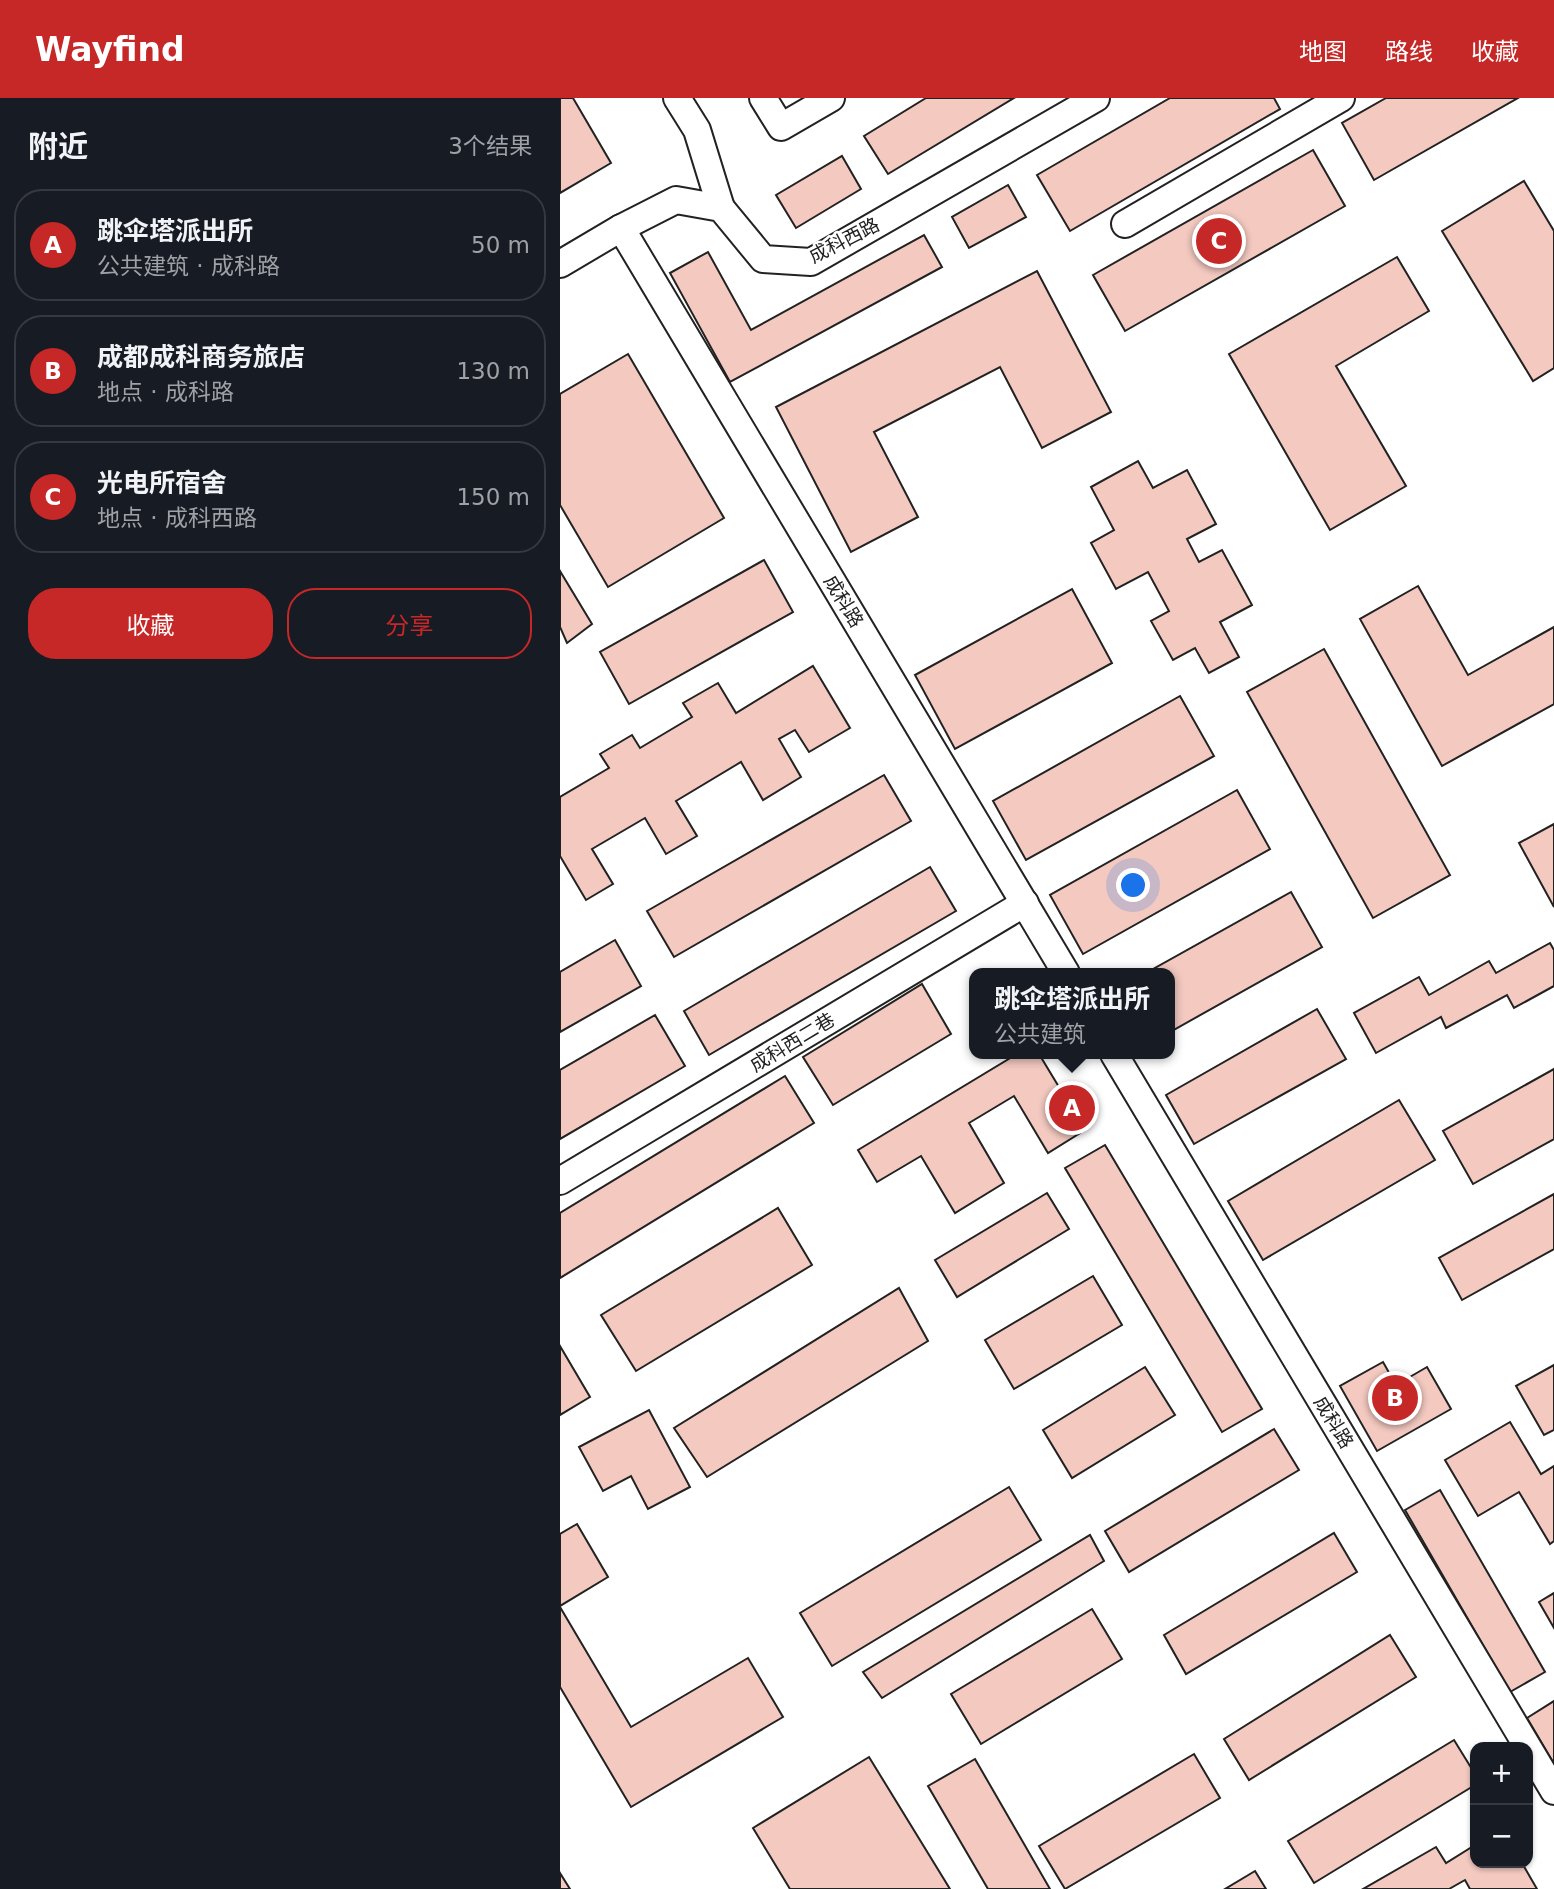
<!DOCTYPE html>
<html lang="zh">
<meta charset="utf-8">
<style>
:root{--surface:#171b24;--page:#20242c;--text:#f1f3f6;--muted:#9ea1a6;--line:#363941;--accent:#c62828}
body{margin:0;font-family:"DejaVu Sans","Noto Sans SC",sans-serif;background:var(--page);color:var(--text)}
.controls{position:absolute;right:21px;bottom:21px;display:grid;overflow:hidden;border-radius:14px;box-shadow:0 2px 5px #0004}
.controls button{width:63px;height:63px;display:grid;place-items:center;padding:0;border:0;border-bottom:2px solid var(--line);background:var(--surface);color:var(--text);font:35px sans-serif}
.you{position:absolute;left:574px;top:788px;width:24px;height:24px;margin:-18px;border:5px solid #fff;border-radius:50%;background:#1a73e8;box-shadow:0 0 0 10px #1a73e833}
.badge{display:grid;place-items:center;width:46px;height:46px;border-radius:50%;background:var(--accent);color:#fff;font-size:23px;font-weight:700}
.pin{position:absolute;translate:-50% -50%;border:4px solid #fff;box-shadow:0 2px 7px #0006}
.popup{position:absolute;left:409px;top:870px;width:206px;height:91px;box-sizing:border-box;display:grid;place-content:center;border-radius:14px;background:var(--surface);filter:drop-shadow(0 2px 5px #0005);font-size:23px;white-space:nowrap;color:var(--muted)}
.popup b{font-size:26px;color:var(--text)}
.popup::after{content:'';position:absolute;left:50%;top:100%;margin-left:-14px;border:14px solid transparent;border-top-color:var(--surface)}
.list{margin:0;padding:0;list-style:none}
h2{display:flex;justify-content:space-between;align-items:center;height:91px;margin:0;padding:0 28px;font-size:30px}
h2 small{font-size:23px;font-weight:400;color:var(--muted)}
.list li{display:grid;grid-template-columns:46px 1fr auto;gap:21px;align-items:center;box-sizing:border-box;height:112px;margin:0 14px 14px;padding:0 14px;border:2px solid var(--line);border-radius:28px}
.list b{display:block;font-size:26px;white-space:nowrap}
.list p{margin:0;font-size:23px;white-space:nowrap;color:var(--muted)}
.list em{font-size:23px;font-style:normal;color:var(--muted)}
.actions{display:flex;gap:14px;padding:21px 28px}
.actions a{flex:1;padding:16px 0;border:2px solid var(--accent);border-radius:28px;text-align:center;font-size:24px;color:var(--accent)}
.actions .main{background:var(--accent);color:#fff}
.map{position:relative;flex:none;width:994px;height:1791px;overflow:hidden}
header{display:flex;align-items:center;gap:42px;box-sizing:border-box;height:98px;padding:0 35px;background:var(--accent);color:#fff}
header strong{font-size:33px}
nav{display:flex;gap:38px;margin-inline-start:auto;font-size:24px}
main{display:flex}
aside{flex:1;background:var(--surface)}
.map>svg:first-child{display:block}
.building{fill:#f3c9c0;stroke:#222;stroke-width:2}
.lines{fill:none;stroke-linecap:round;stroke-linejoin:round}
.street-casing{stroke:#222;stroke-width:30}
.street{stroke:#fff;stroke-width:26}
.labels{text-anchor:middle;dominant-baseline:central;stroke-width:5;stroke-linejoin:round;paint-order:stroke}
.street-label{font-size:19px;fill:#222;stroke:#fff}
</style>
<header>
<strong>Wayfind</strong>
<nav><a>地图</a><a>路线</a><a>收藏</a></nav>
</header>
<main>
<aside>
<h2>附近<small>3个结果</small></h2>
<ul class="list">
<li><span class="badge">A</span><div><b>跳伞塔派出所</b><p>公共建筑 · 成科路</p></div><em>50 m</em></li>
<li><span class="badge">B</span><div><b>成都成科商务旅店</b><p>地点 · 成科路</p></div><em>130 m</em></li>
<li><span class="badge">C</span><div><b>光电所宿舍</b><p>地点 · 成科西路</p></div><em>150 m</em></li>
</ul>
<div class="actions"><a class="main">收藏</a><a>分享</a></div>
</aside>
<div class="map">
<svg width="994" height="1791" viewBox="0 0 994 1791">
<rect width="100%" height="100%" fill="#fff"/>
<!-- building -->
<g class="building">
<polygon points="0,0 13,0 51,65 0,95"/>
<polygon points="366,0 454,0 328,76 304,38"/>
<polygon points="610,0 714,0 720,11 510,133 477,77"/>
<polygon points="826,0 958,0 814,82 782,25"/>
<polygon points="753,52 785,108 565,233 533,177"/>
<polygon points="282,58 301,91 236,130 216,97"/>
<polygon points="964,83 994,133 994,270 973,283 882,133"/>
<polygon points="448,87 466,119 409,150 392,119"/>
<polygon points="364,137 382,169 170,284 110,175 148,154 191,232"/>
<polygon points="837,159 869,213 776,268 846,388 770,432 669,256"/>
<polygon points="477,173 551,314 482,350 440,269 314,334 358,419 291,454 216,309"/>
<polygon points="68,256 164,420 48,489 0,407 0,296"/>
<polygon points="578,363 593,390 627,372 656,426 627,441 639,464 662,452 692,507 660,524 679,559 649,575 635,550 613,562 591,523 609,513 588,474 556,491 531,445 554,432 531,389"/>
<polygon points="204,462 233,514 69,606 40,554"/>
<polygon points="0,473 32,526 7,545 0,529"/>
<polygon points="858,488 908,577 994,529 994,606 882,668 800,521"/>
<polygon points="512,491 552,565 395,651 355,577"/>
<polygon points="764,551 890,777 813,820 687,594"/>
<polygon points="253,568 290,630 249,654 235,632 219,641 241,679 203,702 181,664 116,703 137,738 106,756 85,720 32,751 53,786 26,802 0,758 0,699 49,670 40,656 72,637 80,650 132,619 123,605 158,585 176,615"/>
<polygon points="620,598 654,658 466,762 433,703"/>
<polygon points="324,677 351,723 114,859 87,813"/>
<polygon points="677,692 710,751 523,856 490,797"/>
<polygon points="994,726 994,809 959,745"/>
<polygon points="370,769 396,813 149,957 124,913"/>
<polygon points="731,794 762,849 610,934 610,875 586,875"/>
<polygon points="55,842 81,888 0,934 0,874"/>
<polygon points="990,845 994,852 994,888 954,910 947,897 886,930 881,919 816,955 794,915 859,879 869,897 929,863 936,875"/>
<polygon points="362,886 391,936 273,1007 243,959"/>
<polygon points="757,911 786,961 634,1046 606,997"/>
<polygon points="95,917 125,968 0,1041 0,972"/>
<polygon points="457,956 479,956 525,1032 488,1055 454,998 409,1025 444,1085 395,1115 361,1058 317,1084 298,1052"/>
<polygon points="994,971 994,1041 913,1086 883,1033"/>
<polygon points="225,978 254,1025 0,1180 0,1115"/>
<polygon points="839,1002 875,1062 703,1162 668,1103"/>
<polygon points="545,1047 702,1311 662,1334 505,1070"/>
<polygon points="487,1095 509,1131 397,1199 375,1162"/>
<polygon points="994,1096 994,1151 902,1202 879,1160"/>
<polygon points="218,1110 252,1167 76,1273 41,1217"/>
<polygon points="533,1178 562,1227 454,1291 425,1242"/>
<polygon points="339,1190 368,1243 147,1379 114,1330"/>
<polygon points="0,1248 30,1299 0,1317"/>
<polygon points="823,1264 836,1287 867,1269 891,1311 817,1353 780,1288"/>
<polygon points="994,1267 994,1332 984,1337 956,1288"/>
<polygon points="585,1269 615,1317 512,1380 483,1332"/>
<polygon points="89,1312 130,1389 88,1411 71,1378 43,1393 19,1349"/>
<polygon points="950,1324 981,1376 994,1368 994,1443 990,1446 959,1394 918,1418 885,1362"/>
<polygon points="714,1331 739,1372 569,1474 545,1433"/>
<polygon points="449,1389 481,1442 272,1568 240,1515"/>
<polygon points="880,1392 985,1574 950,1594 845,1412"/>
<polygon points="17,1426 48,1479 0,1508 0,1436"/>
<polygon points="774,1435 797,1474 626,1576 604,1537"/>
<polygon points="530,1437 544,1463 322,1600 303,1574"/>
<polygon points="994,1495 994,1530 979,1504"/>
<polygon points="0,1509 71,1629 188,1560 223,1619 71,1709 0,1589"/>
<polygon points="532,1511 562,1561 421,1646 391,1596"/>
<polygon points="830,1537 856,1579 689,1682 664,1641"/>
<polygon points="994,1603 994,1666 967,1620"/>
<polygon points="894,1642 915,1676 915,1687 754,1785 728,1743"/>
<polygon points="634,1656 660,1700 505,1791 479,1748"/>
<polygon points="309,1659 390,1791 230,1791 193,1730"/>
<polygon points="415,1661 490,1791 428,1791 368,1688"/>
<polygon points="915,1747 915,1765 962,1765 977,1791 910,1791 905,1782 889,1791 803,1791 876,1749 886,1765"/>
<polygon points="695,1773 706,1791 665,1791"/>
<polygon points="0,1775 10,1791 0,1791"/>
</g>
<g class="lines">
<defs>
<g id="street">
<polyline points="117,0 137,32 161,110"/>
<polyline points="203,0 221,29 271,0"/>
<polyline points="565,126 781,0"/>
<polyline points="61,130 506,875"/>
<polyline points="0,166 61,130 116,102 161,110 203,161 251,164 536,0"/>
<polyline points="554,956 994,1693"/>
<polyline points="0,1083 465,805"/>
</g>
</defs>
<!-- street casing -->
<use href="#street" class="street-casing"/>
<!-- street -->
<use href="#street" class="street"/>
</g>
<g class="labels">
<!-- street labels -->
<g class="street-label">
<text transform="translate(284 142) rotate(-27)">成科西路</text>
<text transform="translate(284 503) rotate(59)">成科路</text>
<text transform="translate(232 944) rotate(-31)">成科西二巷</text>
<text transform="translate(774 1324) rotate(59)">成科路</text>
</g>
</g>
</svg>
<div class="controls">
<button>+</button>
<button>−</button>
</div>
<div class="you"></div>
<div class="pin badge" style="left:512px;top:1010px">A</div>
<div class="popup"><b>跳伞塔派出所</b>公共建筑</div>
<div class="pin badge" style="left:835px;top:1300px">B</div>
<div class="pin badge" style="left:659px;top:143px">C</div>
</div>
</main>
